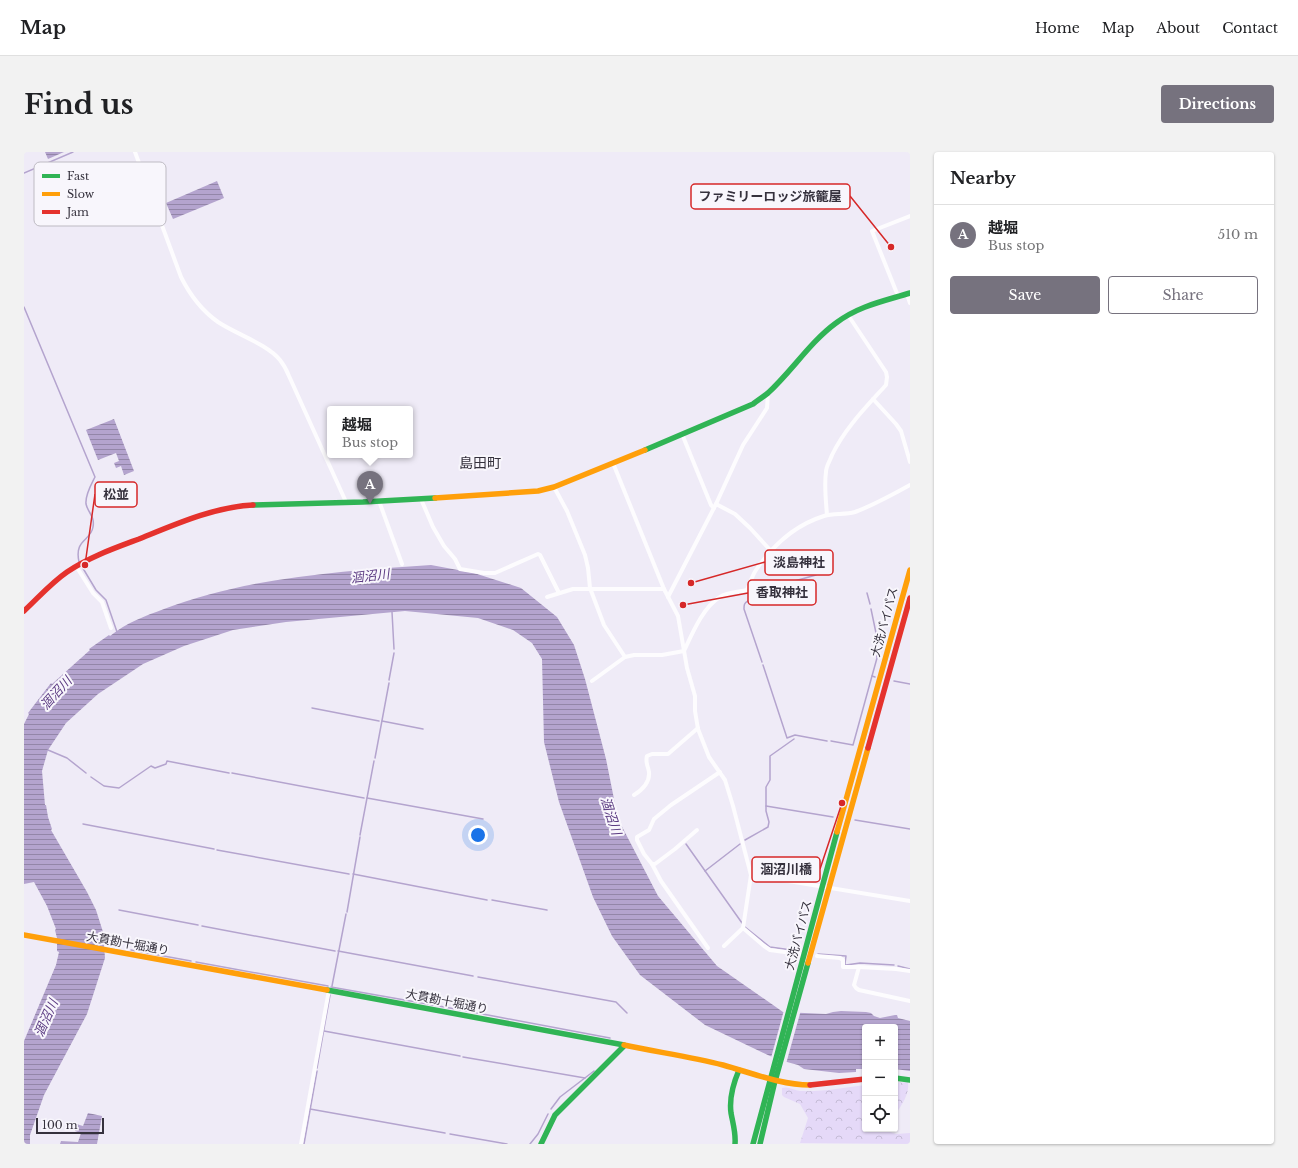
<!DOCTYPE html>
<meta charset="utf-8">
<style>
:root{--surface:#fff;--page:#f2f2f2;--text:#202124;--muted:#757577;--line:#e0e0e0;--accent:#76727e}
body{margin:0;font-family:"Libre Baskerville","Noto Sans JP",serif;background:var(--page);color:var(--text)}
.controls{position:absolute;right:12px;bottom:12px;display:grid;overflow:hidden;border-radius:4px;box-shadow:0 1px 3px #0004}
.controls button{width:36px;height:36px;display:grid;place-items:center;padding:0;border:0;border-bottom:1px solid var(--line);background:var(--surface);color:var(--text);font:20px sans-serif}
.scale{position:absolute;left:12px;bottom:10px;width:68px;box-sizing:border-box;padding-left:4px;border:2px solid #35313d;border-top:0;font-size:11px;line-height:14px;white-space:nowrap;color:#35313d;-webkit-text-stroke:3px #f8f6fc;paint-order:stroke}
.you{position:absolute;left:454px;top:683px;width:14px;height:14px;margin:-10px;border:3px solid #fff;border-radius:50%;background:#1a73e8;box-shadow:0 0 0 6px #1a73e833}
.badge{display:grid;place-items:center;width:26px;height:26px;border-radius:50%;background:var(--accent);color:#fff;font-size:13px;font-weight:700}
.pin{position:absolute;translate:-50% -33px;filter:drop-shadow(0 1px 2px #0008)}
.pin::after{content:'';position:absolute;top:21px;width:14px;height:12px;background:inherit;clip-path:polygon(0 0,100% 0,50% 100%)}
.popup{position:absolute;left:303px;top:254px;width:86px;height:52px;box-sizing:border-box;display:grid;place-content:center;border-radius:4px;background:var(--surface);filter:drop-shadow(0 1px 3px #0005);font-size:13px;white-space:nowrap;color:var(--muted)}
.popup b{font-size:15px;color:var(--text)}
.popup::after{content:'';position:absolute;left:50%;top:100%;margin-left:-8px;border:8px solid transparent;border-top-color:var(--surface)}
.list{margin:0;padding:0;list-style:none}
h2{display:flex;justify-content:space-between;align-items:center;height:52px;margin:0;padding:0 16px;font-size:17px}
h2 small{font-size:13px;font-weight:400;color:var(--muted)}
.list li{display:grid;grid-template-columns:26px 1fr auto;gap:12px;align-items:center;box-sizing:border-box;height:60px;padding:0 16px;border-top:1px solid var(--line)}
.list b{display:block;font-size:15px;white-space:nowrap}
.list p{margin:0;font-size:13px;white-space:nowrap;color:var(--muted)}
.list em{font-size:13px;font-style:normal;color:var(--muted)}
.actions{display:flex;gap:8px;padding:12px 16px}
.actions a{flex:1;padding:9px 0;border:1px solid var(--accent);border-radius:4px;text-align:center;font-size:14px;color:var(--accent)}
.actions .main{background:var(--accent);color:#fff}
.icon{flex:none;width:22px;height:22px;fill:none;stroke:currentColor;stroke-width:2;stroke-linecap:round;stroke-linejoin:round}
.map{position:relative;flex:none;width:886px;height:992px;overflow:hidden;border-radius:4px}
header{display:flex;align-items:center;gap:24px;box-sizing:border-box;height:56px;padding:0 20px;background:var(--surface);border-bottom:1px solid var(--line)}
header strong{font-size:19px}
nav{display:flex;gap:22px;margin-inline-start:auto;font-size:14px}
.intro{display:flex;align-items:center;justify-content:space-between;box-sizing:border-box;height:96px;padding:0 24px}
h1{margin:0;font-size:28px}
.button{padding:10px 18px;border-radius:4px;background:var(--accent);color:#fff;font-size:14px;font-weight:700}
main{display:flex;gap:24px;padding:0 24px}
aside{flex:1;background:var(--surface);border-radius:4px;box-shadow:0 1px 3px #0004}
.map>svg:first-child{display:block}
.forest{fill:url(#forest-crowns)}
.water{fill:url(#water-rules)}
.pier{fill:#efebf7}
.lines{fill:none;stroke-linecap:round;stroke-linejoin:round}
.stream{stroke:#b4a4ce;stroke-width:1.5}
.street{stroke:#fdfcfe;stroke-width:4}
.fast{stroke:#30b455;stroke-width:5.5}
.slow{stroke:#ff9f0a;stroke-width:5.5}
.jam{stroke:#e5322d;stroke-width:5.5}
.labels{text-anchor:middle;dominant-baseline:central;stroke-width:4;stroke-linejoin:round;paint-order:stroke}
.street-label{font-size:12px;fill:#35313d;stroke:#f8f6fc}
.water-label{font-size:13px;font-style:italic;fill:#5b3b82;stroke:#f8f6fc}
.quarter-label{font-size:14px;fill:#35313d;stroke:#f8f6fc}
.key{fill:#f8f6fc;stroke:#bebbc3;stroke-width:1}
.key-label{font-size:11px;fill:#35313d}
.leader{fill:none;stroke:#d62828;stroke-width:1.5}
.callout-dot{fill:#d62828;stroke:#f8f6fc;stroke-width:1.5}
.callout{fill:#f8f6fc;stroke:#d62828;stroke-width:1.5}
.callout-label{font-size:13px;text-anchor:middle;font-weight:bold;fill:#35313d}
</style>
<header>
<strong>Map</strong>
<nav><a>Home</a><a>Map</a><a>About</a><a>Contact</a></nav>
</header>
<div class="intro"><h1>Find us</h1><a class="button">Directions</a></div>
<main>
<div class="map">
<svg width="886" height="992" viewBox="0 0 886 992">
<defs>
<pattern id="forest-crowns" width="20" height="18" patternUnits="userSpaceOnUse"><rect width="20" height="18" fill="#e5d9f8"/><path d="M2 6a3 3 0 1 1 6 0M12 15a3 3 0 1 1 6 0" fill="none" stroke="#c5bbd6"/></pattern>
<pattern id="water-rules" width="6" height="5" patternUnits="userSpaceOnUse"><rect width="6" height="5" fill="#b4a4ce"/><path d="M0 2.5h6" fill="none" stroke="#9386a8"/></pattern>
</defs>
<rect width="100%" height="100%" fill="#efebf7"/>
<!-- forest -->
<g class="forest">
<path d="M884 930C886 942 877 954 871 963V931Z"/>
<path d="M841 933V977H866V980L872 982 886 981V992L776 991 784 966 776 952 760 945 758 943V936C764 934 770 938 776 939 798 940 819 936 841 933Z"/>
</g>
<!-- water -->
<g class="water">
<polygon points="21,0 40,0 24,7"/>
<polygon points="193,29 200,46 149,67 142,51"/>
<polygon points="90,267 110,319 100,323 97,314 92,316 90,311 95,309 92,301 74,308 62,278"/>
<path d="M407 413 450 421 497 436 533 465 550 493 561 527 582 607 594 667 634 744 693 814 759 860 802 862 809 860 817 859 842 860 847 861 850 864 856 866 871 863H873L874 866 886 869V919L871 917V875H841V917H832V920L815 921 780 917 774 913 763 910 746 904 681 873 616 823 588 784 569 745 535 650 520 590 518 507 508 491 489 478 454 466 381 459 262 470 209 478 160 494 119 512 74 542 42 571 24 598 18 619 21 653H22L24 665 28 677 27 678 63 740 72 758 79 780 81 806 63 862 20 943 6 983V992H0V889L32 813 35 800 33 799V786L31 778 32 777 23 754 10 730 0 732V572L5 562 4 561 27 531 28 532 66 498 65 497 85 483 86 484C102 471 121 464 140 457 223 425 320 419 407 413Z"/>
<polygon points="64,961 78,964 73,992 36,992 37,989 54,990 57,981 51,979 52,972 59,974"/>
</g>
<!-- pier -->
<polygon class="pier" points="760,858 777,858 762,912 747,906"/>
<g class="lines">
<!-- stream -->
<g class="stream">
<polyline points="0,21 49,0"/>
<path d="M0 155 71 325C67 333 61 343 62 352 64 361 71 364 69 375 67 389 50 387 55 410"/>
<polyline points="57,413 72,438 82,448 93,480"/>
<polyline points="757,437 766,435 767,430 792,423"/>
<polyline points="843,441 846,452"/>
<polyline points="847,457 852,481 852,497 853,506 848,524 851,525"/>
<polyline points="368,460 370,497"/>
<path d="M738 510 720 457C720 453 720 451 724 449L754 439"/>
<polyline points="739,513 763,586 771,583 803,589"/>
<polyline points="365,528 370,501"/>
<polyline points="870,529 886,532"/>
<polyline points="288,556 355,569"/>
<polyline points="358,569 399,577"/>
<polyline points="807,589 829,593 848,524"/>
<polyline points="24,598 43,606 62,621"/>
<polyline points="351,606 365,531"/>
<polyline points="208,621 340,646"/>
<polyline points="67,625 80,634 95,636 127,614 131,616 142,612 143,609 205,621"/>
<polyline points="343,646 459,667"/>
<polyline points="742,654 809,665"/>
<polyline points="831,668 886,677"/>
<polyline points="59,672 190,697"/>
<polyline points="336,683 350,609"/>
<polyline points="721,688 744,675 745,670 742,659 742,635 746,628 746,604 770,587"/>
<polyline points="662,692 718,771"/>
<polyline points="193,698 325,722"/>
<polyline points="681,719 716,692"/>
<polyline points="329,722 463,748"/>
<polyline points="468,748 523,758"/>
<polyline points="95,758 174,773"/>
<polyline points="323,760 336,685"/>
<polyline points="178,774 311,799"/>
<polyline points="721,775 746,795 775,799"/>
<polyline points="107,798 167,809"/>
<polyline points="314,799 449,824"/>
<polyline points="794,802 822,804 821,812 822,813 836,811 870,813"/>
<polyline points="172,810 304,834"/>
<polyline points="874,814 886,817"/>
<polyline points="454,825 592,850 603,861"/>
<polyline points="308,834 322,762"/>
<polyline points="307,835 443,859"/>
<polyline points="448,860 586,886"/>
<polyline points="300,879 436,904"/>
<polyline points="439,905 561,926"/>
<polyline points="293,916 306,843"/>
<polyline points="286,957 421,981"/>
<polyline points="527,957 536,945 570,919"/>
<polyline points="426,982 483,992"/>
<polyline points="280,992 293,919"/>
<polyline points="506,992 514,982 524,962"/>
</g>
<!-- street -->
<g class="street">
<path d="M111 0 157 125C166 143 177 158 194 170 212 182 243 192 256 208 260 213 263 219 265 224L322 350"/>
<polyline points="883,142 886,151"/>
<polyline points="874,144 848,79 886,64"/>
<polyline points="849,247 872,272 877,279 886,310"/>
<polyline points="658,282 687,353 690,356"/>
<polyline points="589,311 640,437 654,464 663,516 671,544 671,559 674,577 685,605 701,628 709,654 727,723 719,776"/>
<polyline points="530,335 543,359 561,403 564,416 566,436 580,473 601,505"/>
<polyline points="397,347 409,375 420,394 431,407 436,417 460,421 471,421 514,402 516,403 535,441"/>
<polyline points="355,349 378,412"/>
<polyline points="692,352 711,362 726,376 747,399"/>
<path d="M803 363C802 350 800 333 802 320 802 314 806 309 808 303 821 276 842 255 862 233L863 225 862 220 824 163"/>
<polyline points="52,414 69,441 78,450 87,476"/>
<polyline points="523,445 549,437 640,437"/>
<polyline points="644,445 692,352 719,293 743,256 744,241"/>
<path d="M568 529 601 505 610 503H638L660 499C668 482 679 455 696 445 703 440 715 440 723 438 726 431 728 424 732 418 749 393 771 373 800 364 810 361 821 363 831 360 850 353 868 343 886 333"/>
<path d="M610 643C618 638 626 630 625 620 624 614 621 610 623 604L628 602H644L674 576"/>
<polyline points="628,712 631,712 651,697 673,678"/>
<polyline points="727,723 886,749"/>
<polyline points="700,794 719,776 740,794 746,798 775,802"/>
<polyline points="684,796 637,729 628,712 620,702 613,688 613,685 625,678 630,667 647,653 696,620"/>
<polyline points="793,804 816,806 819,808 819,815 835,815 830,833 832,836 835,838 886,849"/>
<polyline points="835,815 872,817 886,819"/>
<polyline points="277,992 305,838"/>
</g>
<!-- fast -->
<g class="fast">
<path d="M621 298 729 252C734 248 739 245 744 241 768 219 786 190 812 171 834 154 860 149 886 141"/>
<polyline points="229,353 339,350 411,346"/>
<polyline points="303,838 600,893"/>
<polyline points="871,926 886,928"/>
<polyline points="517,992 531,963 600,894"/>
<path d="M711 992C712 981 709 972 707 961 705 946 709 932 715 918"/>
<polyline points="729,992 813,680"/>
<polyline points="736,992 750,933 784,811"/>
</g>
<!-- slow -->
<g class="slow">
<polyline points="411,346 514,339 530,335 621,298"/>
<polyline points="813,680 886,418"/>
<polyline points="0,783 303,838"/>
<polyline points="784,811 844,596"/>
<path d="M600 893C633 900 667 905 699 913 728 921 757 933 786 933"/>
</g>
<!-- jam -->
<g class="jam">
<path d="M0 459C14 446 27 431 43 420 65 405 91 396 115 387 152 372 190 355 229 353"/>
<polyline points="844,596 886,446"/>
<polyline points="786,933 841,927"/>
</g>
</g>
<g class="labels">
<!-- street labels -->
<g class="street-label">
<text transform="translate(860 470) rotate(-75)">大洗バイパス</text>
<text transform="translate(774 783) rotate(-75)">大洗バイパス</text>
<text transform="translate(104 791) rotate(10)">大貫勘十堀通り</text>
<text transform="translate(423 849) rotate(11)">大貫勘十堀通り</text>
</g>
<!-- water labels -->
<g class="water-label">
<text transform="translate(346 424) rotate(-7)">涸沼川</text>
<text transform="translate(32 541) rotate(-48)">涸沼川</text>
<text transform="translate(587 664) rotate(72)">涸沼川</text>
<text transform="translate(22 866) rotate(-66)">涸沼川</text>
</g>
<!-- quarter labels -->
<g class="quarter-label">
<text x="456" y="311">島田町</text>
</g>
</g>
<!-- legend -->
<rect x="10" y="10" width="132" height="64" rx="6" class="key"/>
<rect x="18" y="22" width="18" height="4" fill="#30b455"/>
<rect x="18" y="40" width="18" height="4" fill="#ff9f0a"/>
<rect x="18" y="58" width="18" height="4" fill="#e5322d"/>
<g class="key-label">
<text x="43" y="28">Fast</text>
<text x="43" y="46">Slow</text>
<text x="43" y="64">Jam</text>
</g>
<!-- callouts -->
<path class="leader" d="M867 95L826 44M61 413L71 342M667 431L741 410M659 453L724 441M818 651L796 717"/>
<g class="callout-dot">
<circle cx="867" cy="95" r="4"/>
<circle cx="61" cy="413" r="4"/>
<circle cx="667" cy="431" r="4"/>
<circle cx="659" cy="453" r="4"/>
<circle cx="818" cy="651" r="4"/>
</g>
<g class="callout">
<rect x="667" y="32" width="159" height="25" rx="4"/>
<rect x="71" y="330" width="42" height="25" rx="4"/>
<rect x="741" y="398" width="68" height="25" rx="4"/>
<rect x="724" y="428" width="68" height="25" rx="4"/>
<rect x="728" y="705" width="68" height="25" rx="4"/>
</g>
<g class="callout-label">
<text x="746" y="49">ファミリーロッジ旅籠屋</text>
<text x="92" y="347">松並</text>
<text x="775" y="415">淡島神社</text>
<text x="758" y="445">香取神社</text>
<text x="762" y="722">涸沼川橋</text>
</g>
</svg>
<div class="controls">
<button>+</button>
<button>−</button>
<button><svg class="icon" aria-label="locate" viewBox="0 0 24 24"><circle cx="12" cy="12" r="6"/><path d="M12 2v4M12 18v4M2 12h4M18 12h4"/></svg></button>
</div>
<div class="scale">100 m</div>
<div class="you"></div>
<div class="pin badge" style="left:346px;top:352px">A</div>
<div class="popup"><b>越堀</b>Bus stop</div>
</div>
<aside>
<h2>Nearby<small></small></h2>
<ul class="list">
<li><span class="badge">A</span><div><b>越堀</b><p>Bus stop</p></div><em>510 m</em></li>
</ul>
<div class="actions"><a class="main">Save</a><a>Share</a></div>
</aside>
</main>
